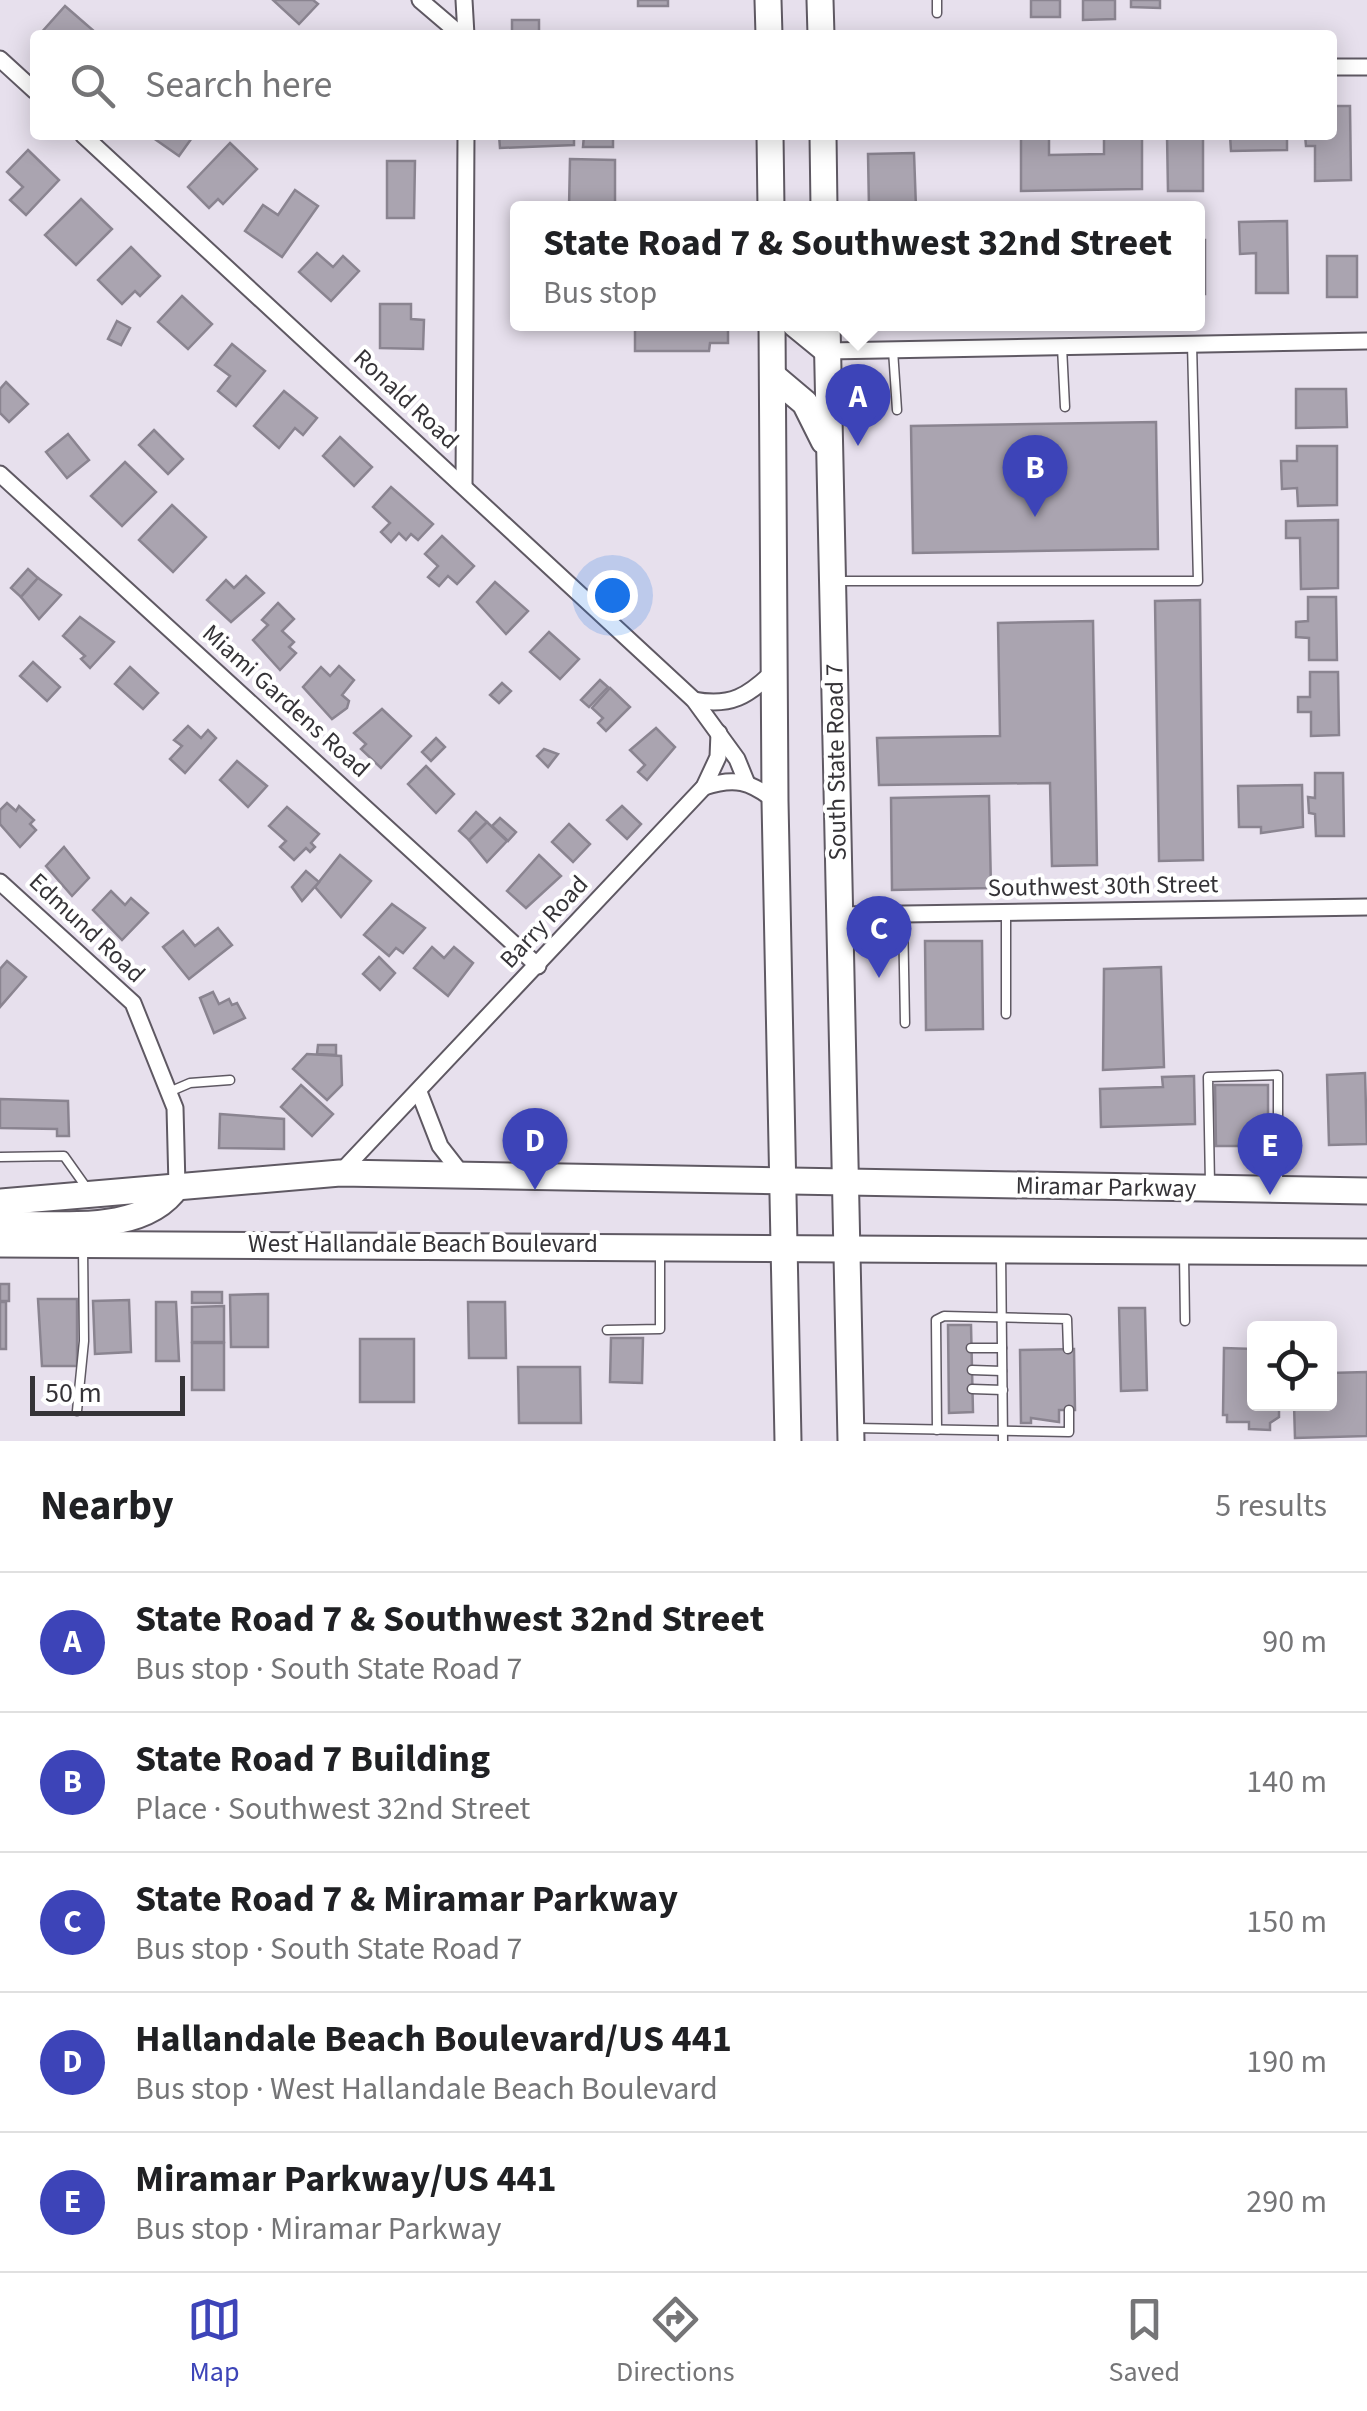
<!DOCTYPE html>
<meta charset="utf-8">
<style>
:root{--surface:#fff;--page:#f2f2f2;--text:#202124;--muted:#757577;--line:#e0e0e0;--accent:#3d44b8}
body{margin:0;font-family:"Source Sans 3",sans-serif;background:var(--page);color:var(--text)}
.controls{position:absolute;right:30px;bottom:30px;display:grid;overflow:hidden;border-radius:10px;box-shadow:0 5px 25px #0003}
.controls button{width:90px;height:90px;display:grid;place-items:center;padding:0;border:0;border-bottom:2px solid var(--line);background:var(--surface);color:var(--text);font:50px sans-serif}
.scale{position:absolute;left:30px;bottom:25px;width:155px;box-sizing:border-box;padding-left:10px;border:5px solid #353337;border-top:0;font-size:28px;line-height:35px;white-space:nowrap;color:#353337;-webkit-text-stroke:8px #fff;paint-order:stroke}
.you{position:absolute;left:612px;top:595px;width:35px;height:35px;margin:-25px;border:8px solid #fff;border-radius:50%;background:#1a73e8;box-shadow:0 0 0 15px #1a73e833}
.badge{display:grid;place-items:center;width:65px;height:65px;border-radius:50%;background:var(--accent);color:#fff;font-size:32px;font-weight:700}
.pin{position:absolute;translate:-50% -82px;filter:drop-shadow(0 2px 5px #0008)}
.pin::after{content:'';position:absolute;top:52px;width:35px;height:30px;background:inherit;clip-path:polygon(0 0,100% 0,50% 100%)}
.popup{position:absolute;left:510px;top:201px;width:695px;height:130px;box-sizing:border-box;display:grid;place-content:center;border-radius:10px;background:var(--surface);filter:drop-shadow(0 2px 8px #0005);font-size:32px;white-space:nowrap;color:var(--muted)}
.popup b{font-size:38px;color:var(--text)}
.popup::after{content:'';position:absolute;left:50%;top:100%;margin-left:-20px;border:20px solid transparent;border-top-color:var(--surface)}
.list{margin:0;padding:0;list-style:none}
h2{display:flex;justify-content:space-between;align-items:center;height:130px;margin:0;padding:0 40px;font-size:42px}
h2 small{font-size:32px;font-weight:400;color:var(--muted)}
.list li{display:grid;grid-template-columns:65px 1fr auto;gap:30px;align-items:center;box-sizing:border-box;height:140px;padding:0 40px;border-top:2px solid var(--line)}
.list b{display:block;font-size:38px;white-space:nowrap}
.list p{margin:0;font-size:32px;white-space:nowrap;color:var(--muted)}
.list em{font-size:32px;font-style:normal;color:var(--muted)}
.icon{flex:none;width:55px;height:55px;fill:none;stroke:currentColor;stroke-width:2;stroke-linecap:round;stroke-linejoin:round}
.map{position:relative;flex:none;width:1367px;height:1441px;overflow:hidden}
.search{position:absolute;background:var(--surface);box-shadow:0 5px 25px #0003;left:30px;right:30px;top:30px;height:110px;display:flex;align-items:center;gap:25px;box-sizing:border-box;padding:0 35px;border-radius:10px;color:var(--muted);font-size:38px}
.sheet{height:830px;background:var(--surface)}
nav{display:flex;justify-content:space-around;align-items:center;box-sizing:border-box;height:140px;border-top:2px solid var(--line);background:var(--surface);font-size:28px;color:var(--muted)}
nav a{display:grid;justify-items:center;gap:5px}
nav .on{color:var(--accent)}
.map>svg:first-child{display:block}
.building{fill:#aaa4b0;stroke:#8a8490;stroke-width:2.5}
.lines{fill:none;stroke-linecap:round;stroke-linejoin:round}
.service-casing{stroke:#5f5963;stroke-width:11}
.minor-casing{stroke:#5f5963;stroke-width:19}
.primary-casing{stroke:#5f5963;stroke-width:29}
.service{stroke:#fff;stroke-width:8}
.minor{stroke:#fff;stroke-width:15}
.primary{stroke:#fff;stroke-width:25}
.labels{text-anchor:middle;dominant-baseline:central;stroke-width:8;stroke-linejoin:round;paint-order:stroke}
.street-label{font-size:25px;fill:#353337;stroke:#fff}
</style>
<div class="map">
<svg width="1367" height="1441" viewBox="0 0 1367 1441">
<rect width="100%" height="100%" fill="#e7e0ed"/>
<!-- building -->
<g class="building">
<polygon points="273,0 313,0 318,4 299,24"/>
<rect x="638" y="0" width="30" height="6"/>
<rect x="1031" y="0" width="29" height="17"/>
<polygon points="1083,0 1115,0 1115,19 1083,20"/>
<polygon points="1131,0 1160,0 1160,8 1131,7"/>
<polygon points="65,6 95,32 92,35 40,34"/>
<rect x="512" y="20" width="27" height="15"/>
<polygon points="1332,106 1350,106 1351,180 1315,181 1315,146 1306,146 1305,135 1332,135"/>
<polygon points="149,135 194,135 179,156"/>
<polygon points="499,135 574,135 574,145 500,148"/>
<polygon points="584,135 613,135 613,147 583,147"/>
<polygon points="1021,135 1049,135 1049,155 1104,154 1104,135 1142,135 1142,189 1021,191"/>
<polygon points="1167,135 1203,135 1203,191 1168,191"/>
<polygon points="1230,135 1287,135 1287,150 1231,151"/>
<polygon points="230,143 257,169 223,204 218,199 209,208 188,187"/>
<polygon points="28,150 59,180 26,215 10,200 23,187 7,172"/>
<polygon points="914,153 916,208 869,208 868,154"/>
<polygon points="570,159 615,160 615,208 569,208"/>
<polygon points="387,161 415,161 414,218 387,218"/>
<polygon points="295,190 318,206 282,257 245,231 263,205 278,215"/>
<polygon points="81,199 112,229 76,265 45,235"/>
<polygon points="1287,221 1288,293 1256,293 1256,253 1240,254 1239,222"/>
<rect x="1198" y="240" width="7" height="54"/>
<polygon points="131,247 160,276 140,296 135,291 122,304 98,280"/>
<polygon points="317,253 333,267 343,256 359,271 331,301 299,272"/>
<rect x="1327" y="256" width="30" height="41"/>
<polygon points="182,296 212,324 188,349 158,322"/>
<polygon points="380,304 411,304 411,319 424,320 423,349 380,348"/>
<polygon points="117,321 130,328 121,345 108,339"/>
<polygon points="635,324 728,324 728,343 710,343 709,351 635,351"/>
<polygon points="232,344 265,371 236,406 218,391 230,376 215,365"/>
<polygon points="6,382 28,404 9,422 0,413 0,389"/>
<polygon points="1296,389 1346,389 1347,427 1296,428"/>
<polygon points="284,391 317,418 303,435 295,428 279,448 254,426"/>
<polygon points="1156,422 1158,549 913,553 911,426"/>
<polygon points="154,430 183,459 168,474 139,445"/>
<polygon points="68,434 89,460 67,478 46,452"/>
<polygon points="340,437 372,467 354,486 323,456"/>
<polygon points="1297,446 1337,446 1337,505 1298,506 1297,488 1282,489 1281,461 1297,461"/>
<polygon points="125,462 156,492 122,526 91,496"/>
<polygon points="391,487 433,524 418,540 411,534 406,540 399,533 391,542 381,532 390,523 373,507"/>
<polygon points="172,505 206,537 173,572 139,540"/>
<polygon points="1338,520 1338,588 1301,589 1300,538 1286,538 1286,521"/>
<polygon points="442,536 474,566 457,584 448,576 439,586 428,577 438,566 425,554"/>
<polygon points="28,569 38,578 21,597 11,588"/>
<polygon points="246,576 264,593 231,622 207,600 226,580 234,588"/>
<polygon points="38,578 61,595 39,619 21,597"/>
<polygon points="495,582 528,611 506,634 477,602"/>
<polygon points="1308,597 1336,597 1337,660 1309,660 1309,638 1296,637 1296,622 1308,621"/>
<polygon points="1200,600 1203,860 1159,861 1155,601"/>
<polygon points="278,603 294,619 282,631 294,642 289,647 296,653 280,670 253,640 268,625 262,620"/>
<polygon points="80,617 114,642 90,668 81,659 85,656 63,636"/>
<polygon points="1093,621 1097,865 1052,866 1050,783 879,785 877,738 1000,736 998,623"/>
<polygon points="549,632 579,659 560,679 530,652"/>
<polygon points="33,662 60,687 47,701 20,676"/>
<polygon points="339,666 354,680 342,695 349,701 347,708 332,719 303,687 321,667 330,676"/>
<polygon points="130,667 158,693 143,709 115,684"/>
<polygon points="1310,672 1338,672 1339,735 1311,736 1311,712 1298,712 1298,697 1310,697"/>
<polygon points="600,680 608,687 589,707 581,700"/>
<polygon points="502,683 511,691 499,703 490,695"/>
<polygon points="610,688 630,707 606,731 598,723 603,718 592,708"/>
<polygon points="382,709 411,736 381,768 361,749 366,744 354,733"/>
<polygon points="188,726 201,738 208,730 216,738 185,773 170,759 182,746 174,740"/>
<polygon points="656,728 675,747 647,780 638,772 645,765 630,750"/>
<polygon points="436,738 445,747 431,761 422,752"/>
<polygon points="544,749 558,754 548,767 537,756"/>
<polygon points="237,761 267,786 248,807 220,780"/>
<polygon points="426,766 454,794 436,813 408,784"/>
<polygon points="1315,773 1343,773 1344,836 1316,836 1315,814 1309,813 1308,797 1315,798"/>
<polygon points="1302,785 1303,827 1261,833 1261,827 1239,827 1238,786"/>
<polygon points="989,796 991,888 892,890 891,798"/>
<polygon points="7,803 16,811 19,806 34,820 30,824 36,830 20,847 0,824 0,810"/>
<polygon points="622,806 641,824 627,839 607,820"/>
<polygon points="287,807 319,834 311,843 315,847 310,852 306,848 294,860 280,847 286,841 269,826"/>
<polygon points="476,812 487,822 469,840 459,831"/>
<polygon points="500,818 516,832 508,841 492,826"/>
<polygon points="487,822 507,841 487,862 469,840"/>
<polygon points="569,824 590,844 573,862 552,842"/>
<polygon points="64,847 89,878 72,896 46,866"/>
<polygon points="340,855 371,881 341,917 315,887"/>
<polygon points="539,855 561,876 526,908 507,891"/>
<polygon points="306,871 319,882 302,901 292,887"/>
<polygon points="111,891 125,905 131,898 148,913 122,940 93,910"/>
<polygon points="392,904 425,928 403,953 396,948 389,956 364,935"/>
<polygon points="218,928 232,945 189,979 163,947 183,931 195,946"/>
<polygon points="925,941 982,941 983,1029 926,1030"/>
<polygon points="432,947 444,958 454,947 473,963 448,996 414,968"/>
<polygon points="379,957 395,973 380,990 363,974"/>
<polygon points="7,961 26,977 0,1007 0,969"/>
<polygon points="1161,967 1164,1067 1103,1070 1104,969"/>
<polygon points="213,992 219,1004 229,999 232,1005 237,1003 245,1018 214,1033 200,998"/>
<polygon points="318,1045 336,1045 336,1055 317,1054"/>
<polygon points="307,1054 341,1056 342,1085 327,1100 293,1069"/>
<polygon points="1365,1073 1367,1144 1329,1145 1327,1075"/>
<polygon points="1194,1076 1195,1124 1101,1127 1100,1089 1163,1087 1162,1077"/>
<polygon points="301,1085 333,1114 312,1136 281,1107"/>
<polygon points="1215,1085 1268,1085 1268,1146 1216,1146"/>
<polygon points="0,1099 68,1101 69,1136 57,1136 57,1129 0,1128"/>
<polygon points="220,1114 284,1119 284,1149 219,1148"/>
<rect x="0" y="1284" width="9" height="17"/>
<rect x="192" y="1292" width="30" height="11"/>
<polygon points="268,1294 268,1347 231,1347 230,1295"/>
<polygon points="38,1299 77,1299 77,1366 42,1366"/>
<polygon points="129,1300 131,1352 95,1354 93,1301"/>
<rect x="0" y="1302" width="6" height="47"/>
<polygon points="156,1302 176,1302 179,1361 156,1361"/>
<polygon points="468,1302 505,1302 506,1358 469,1358"/>
<polygon points="224,1306 224,1342 192,1342 192,1307"/>
<polygon points="1119,1308 1145,1308 1147,1390 1121,1391"/>
<polygon points="948,1325 971,1325 973,1412 949,1413"/>
<polygon points="611,1338 643,1338 642,1383 610,1382"/>
<rect x="360" y="1339" width="54" height="63"/>
<polygon points="1254,1342 1254,1404 1279,1404 1279,1417 1270,1423 1270,1430 1249,1429 1249,1422 1227,1422 1227,1415 1223,1415 1224,1348 1254,1349"/>
<rect x="192" y="1343" width="32" height="47"/>
<polygon points="1074,1349 1075,1410 1059,1410 1059,1422 1031,1418 1031,1423 1021,1423 1020,1350"/>
<polygon points="518,1367 580,1367 581,1423 519,1423"/>
<polygon points="1367,1372 1367,1436 1295,1438 1294,1404 1330,1404 1330,1373"/>
</g>
<g class="lines">
<defs>
<g id="service">
<polyline points="937,0 937,13"/>
<polyline points="1062,347 1065,407"/>
<polyline points="893,350 897,410"/>
<polyline points="836,581 1198,581 1192,344"/>
<polyline points="903,914 905,1023"/>
<polyline points="1006,1014 1006,913"/>
<polyline points="169,1092 190,1083 230,1080"/>
<polyline points="0,1157 64,1156 86,1187"/>
<polyline points="1210,1184 1208,1077 1278,1075 1278,1185"/>
<polyline points="1001,1252 1003,1441"/>
<polyline points="1184,1254 1185,1321"/>
<polyline points="607,1330 660,1329 660,1254"/>
<polyline points="971,1348 1002,1348"/>
<polyline points="972,1370 1002,1371"/>
<polyline points="972,1389 1003,1390"/>
<polyline points="77,1411 84,1341 83,1248"/>
<polyline points="856,1428 1069,1432 1069,1410"/>
<polyline points="937,1430 936,1320 944,1316 1067,1319 1068,1349"/>
</g>
<g id="minor">
<polyline points="420,0 461,35"/>
<polyline points="464,0 466,35"/>
<polyline points="0,59 35,91"/>
<polyline points="1332,67 1367,67"/>
<polyline points="83,135 694,700 737,759 746,781"/>
<polyline points="828,351 1367,341"/>
<polyline points="0,474 538,966"/>
<polyline points="464,486 466,135"/>
<path d="M694 700C731 707 748 696 774 671"/>
<path d="M704 787C735 777 750 781 775 801"/>
<polyline points="0,882 133,1003 175,1108 177,1186"/>
<polyline points="839,915 1367,907"/>
<polyline points="419,1092 440,1146 461,1173"/>
<polyline points="340,1173 704,787 718,757 719,733"/>
</g>
<g id="primary">
<polyline points="768,0 769,35"/>
<polyline points="820,0 821,35"/>
<polyline points="770,135 771,208"/>
<polyline points="823,135 824,208"/>
<polyline points="772,324 775,801 788,1441"/>
<polyline points="795,324 828,351"/>
<polyline points="827,324 851,1441"/>
<polyline points="773,376 805,403 824,441"/>
<polyline points="0,1202 340,1173 1367,1191"/>
<path d="M0 1225C55 1222 143 1237 177 1186"/>
<polyline points="0,1244 1367,1252"/>
</g>
</defs>
<!-- service casing -->
<use href="#service" class="service-casing"/>
<!-- minor casing -->
<use href="#minor" class="minor-casing"/>
<!-- primary casing -->
<use href="#primary" class="primary-casing"/>
<!-- service -->
<use href="#service" class="service"/>
<!-- minor -->
<use href="#minor" class="minor"/>
<!-- primary -->
<use href="#primary" class="primary"/>
</g>
<g class="labels">
<!-- street labels -->
<g class="street-label">
<text transform="translate(406 399) rotate(43)">Ronald Road</text>
<text transform="translate(286 701) rotate(42)">Miami Gardens Road</text>
<text transform="translate(836 762) rotate(-91)">South State Road 7</text>
<text transform="translate(1103 886) rotate(-1)">Southwest 30th Street</text>
<text transform="translate(544 922) rotate(-47)">Barry Road</text>
<text transform="translate(87 928) rotate(43)">Edmund Road</text>
<text transform="translate(1106 1187) rotate(1)">Miramar Parkway</text>
<text x="423" y="1244">West Hallandale Beach Boulevard</text>
</g>
</g>
</svg>
<div class="controls">
<button><svg class="icon" aria-label="locate" viewBox="0 0 24 24"><circle cx="12" cy="12" r="6"/><path d="M12 2v4M12 18v4M2 12h4M18 12h4"/></svg></button>
</div>
<div class="scale">50 m</div>
<div class="you"></div>
<div class="pin badge" style="left:858px;top:446px">A</div>
<div class="popup"><b>State Road 7 &amp; Southwest 32nd Street</b>Bus stop</div>
<div class="pin badge" style="left:1035px;top:517px">B</div>
<div class="pin badge" style="left:879px;top:978px">C</div>
<div class="pin badge" style="left:535px;top:1190px">D</div>
<div class="pin badge" style="left:1270px;top:1195px">E</div>
<div class="search"><svg class="icon" aria-label="search" viewBox="0 0 24 24"><circle cx="10" cy="10" r="6"/><path d="M15 15l6 6"/></svg>Search here</div>
</div>
<section class="sheet">
<h2>Nearby<small>5 results</small></h2>
<ul class="list">
<li><span class="badge">A</span><div><b>State Road 7 &amp; Southwest 32nd Street</b><p>Bus stop · South State Road 7</p></div><em>90 m</em></li>
<li><span class="badge">B</span><div><b>State Road 7 Building</b><p>Place · Southwest 32nd Street</p></div><em>140 m</em></li>
<li><span class="badge">C</span><div><b>State Road 7 &amp; Miramar Parkway</b><p>Bus stop · South State Road 7</p></div><em>150 m</em></li>
<li><span class="badge">D</span><div><b>Hallandale Beach Boulevard/US 441</b><p>Bus stop · West Hallandale Beach Boulevard</p></div><em>190 m</em></li>
<li><span class="badge">E</span><div><b>Miramar Parkway/US 441</b><p>Bus stop · Miramar Parkway</p></div><em>290 m</em></li>
</ul>
</section>
<nav>
<a class="on"><svg class="icon" aria-label="map" viewBox="0 0 24 24"><path d="M3 6l6-2 6 2 6-2v14l-6 2-6-2-6 2zM9 4v14M15 6v14"/></svg>Map</a>
<a><svg class="icon" aria-label="directions" viewBox="0 0 24 24"><path d="M12 3l9 9-9 9-9-9zM9 14v-3h6M13 9l2 2-2 2"/></svg>Directions</a>
<a><svg class="icon" aria-label="saved" viewBox="0 0 24 24"><path d="M7 4h10v16l-5-4-5 4z"/></svg>Saved</a>
</nav>
